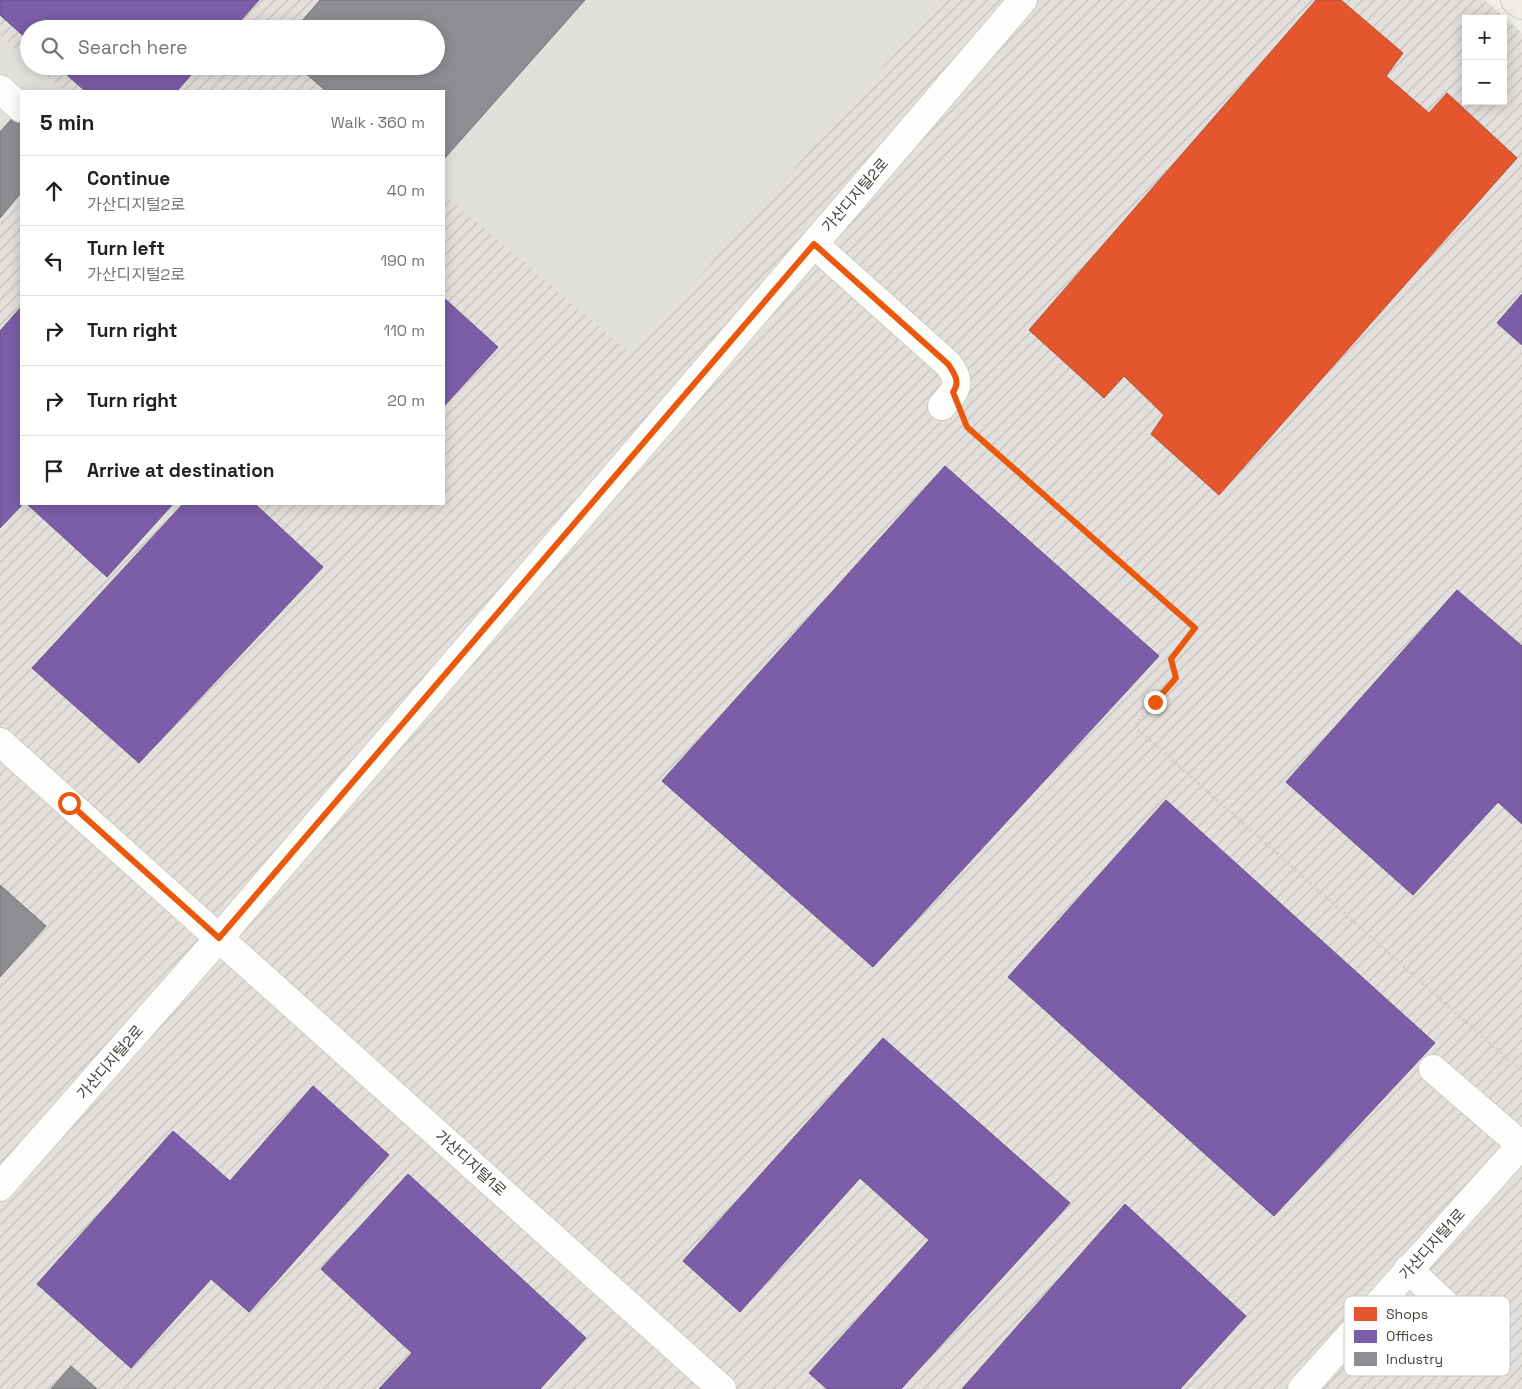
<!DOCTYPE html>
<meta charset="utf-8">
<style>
:root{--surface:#fff;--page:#f6f6f6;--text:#202124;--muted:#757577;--line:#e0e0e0}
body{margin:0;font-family:"Space Grotesk","Noto Sans KR",sans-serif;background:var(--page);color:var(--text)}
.controls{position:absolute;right:15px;top:15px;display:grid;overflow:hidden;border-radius:0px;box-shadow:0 2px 12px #0003}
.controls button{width:45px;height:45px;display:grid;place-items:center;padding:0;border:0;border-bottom:1px solid var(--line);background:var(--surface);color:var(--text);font:25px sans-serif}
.stop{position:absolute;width:15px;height:15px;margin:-11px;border:4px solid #ea580c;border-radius:50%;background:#fff}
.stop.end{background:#ea580c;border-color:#fff;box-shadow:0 1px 5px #0008}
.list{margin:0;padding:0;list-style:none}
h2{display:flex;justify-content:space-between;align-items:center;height:65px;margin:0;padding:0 20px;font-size:21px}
h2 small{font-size:16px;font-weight:400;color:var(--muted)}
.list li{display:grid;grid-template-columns:32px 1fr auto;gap:15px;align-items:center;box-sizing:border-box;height:70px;padding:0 20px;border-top:1px solid var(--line)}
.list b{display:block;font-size:19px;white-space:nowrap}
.list p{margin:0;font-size:16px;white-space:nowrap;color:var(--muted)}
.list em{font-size:16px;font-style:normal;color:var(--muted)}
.icon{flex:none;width:28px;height:28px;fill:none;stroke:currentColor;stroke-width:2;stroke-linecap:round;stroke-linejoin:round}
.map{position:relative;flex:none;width:1522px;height:1389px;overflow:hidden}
.search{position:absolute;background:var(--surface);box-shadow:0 2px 12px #0003;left:20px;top:20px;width:425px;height:55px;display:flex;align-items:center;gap:12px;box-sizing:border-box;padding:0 18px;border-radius:28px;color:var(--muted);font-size:19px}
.panel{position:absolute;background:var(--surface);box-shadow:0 2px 12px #0003;left:20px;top:90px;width:425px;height:415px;border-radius:0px}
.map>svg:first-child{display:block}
.industrial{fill:url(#industrial-furrows);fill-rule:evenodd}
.parking{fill:#e2e0dd}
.shops{fill:#e4572e;stroke:#b55031}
.offices{fill:#7b5ea7;stroke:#6b5586}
.industry{fill:#8d8d92;stroke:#787677}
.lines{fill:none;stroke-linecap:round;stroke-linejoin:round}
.minor-casing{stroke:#cfcdca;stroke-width:30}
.major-casing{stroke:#d1c9bc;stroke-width:30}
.path{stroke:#d1cfcb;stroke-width:3;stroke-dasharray:2.5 2.5;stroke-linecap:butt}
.minor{stroke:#fdfdfc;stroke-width:28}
.major{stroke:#f0ece5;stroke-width:28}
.route{stroke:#ea580c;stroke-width:6}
.labels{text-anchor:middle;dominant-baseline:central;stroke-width:5;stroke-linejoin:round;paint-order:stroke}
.street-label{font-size:15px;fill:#464039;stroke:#fff}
.key{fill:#fff;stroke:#c8c6c4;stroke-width:1}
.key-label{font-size:14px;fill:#464039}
</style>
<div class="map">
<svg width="1522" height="1389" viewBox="0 0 1522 1389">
<defs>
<pattern id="industrial-furrows" width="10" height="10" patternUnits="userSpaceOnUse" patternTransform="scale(1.25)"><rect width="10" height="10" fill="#e2dfdc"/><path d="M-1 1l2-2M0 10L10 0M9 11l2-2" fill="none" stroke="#c3c0be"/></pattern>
</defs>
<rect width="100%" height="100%" fill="#f1efec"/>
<!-- industrial -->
<path class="industrial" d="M0 0H1485L1522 33V1389H0ZM1466 19H1503V101H1466ZM29 29H436V66H29ZM21 91H444V504H21Z"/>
<!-- parking -->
<g class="parking">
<polygon points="585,0 942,0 631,354 444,194 444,159"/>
<polygon points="0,35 29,60 29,66 35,66 64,91 21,91 21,198 0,222"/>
</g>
<!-- shops -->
<polygon class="shops" points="1316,0 1341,0 1403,53 1386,76 1429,113 1447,93 1517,158 1219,495 1151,434 1164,415 1124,376 1104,398 1029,330"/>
<!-- offices -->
<g class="offices">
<polygon points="0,0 259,0 233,29 29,29 29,41 0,15"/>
<polygon points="57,66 199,66 177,91 85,91"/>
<polygon points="1522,294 1522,345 1497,323"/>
<polygon points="444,298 498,347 444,406"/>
<polygon points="21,307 21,504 23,504 0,528 0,331"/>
<polygon points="945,466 1159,656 873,967 662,781"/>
<polygon points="27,504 173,504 107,577"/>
<polygon points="183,504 255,504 323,567 139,763 32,668"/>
<polygon points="1457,590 1522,646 1522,824 1498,802 1413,895 1286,782"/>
<polygon points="1166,800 1435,1043 1274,1216 1008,977"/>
<polygon points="883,1038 1070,1203 901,1389 827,1389 809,1373 929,1240 860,1178 740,1312 683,1261"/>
<polygon points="313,1086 389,1155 249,1312 211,1279 131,1368 37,1284 173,1131 230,1181"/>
<polygon points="408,1174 586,1338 540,1389 379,1389 412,1353 321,1269"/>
<polygon points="1125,1204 1246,1316 1180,1389 962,1389"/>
</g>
<!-- industry -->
<g class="industry">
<polygon points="320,0 585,0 444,159 444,91 326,91 297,66 436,66 436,29 295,29"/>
<polygon points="15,115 21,120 21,193 0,218 0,132"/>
<polygon points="0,885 46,926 0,977"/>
<polygon points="71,1366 97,1389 51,1389"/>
</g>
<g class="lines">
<defs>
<g id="minor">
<polyline points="0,89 21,108"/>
<path d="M814 244 948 364C963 383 956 390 942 406"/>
<polyline points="0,742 722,1389"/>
<polyline points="1433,1069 1521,1145"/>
<polyline points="0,1187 219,938 1023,0"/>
<polyline points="1408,1269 1482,1339"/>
<polyline points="1302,1389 1522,1144"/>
</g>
<polyline id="major" points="1515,0 1522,5"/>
</defs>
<!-- minor casing -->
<use href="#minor" class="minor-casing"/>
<!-- major casing -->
<use href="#major" class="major-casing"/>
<!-- path -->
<polyline class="path" points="966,424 967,427 1195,628 1171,659 1176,678 1134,726 1522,1072"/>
<!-- minor -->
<use href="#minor" class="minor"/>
<!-- major -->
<use href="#major" class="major"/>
</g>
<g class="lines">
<!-- route -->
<path class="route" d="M69 803 219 938 814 244 948 364C954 373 961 382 953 392L967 427 1195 628 1171 659 1176 678 1155 702"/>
</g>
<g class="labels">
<!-- street labels -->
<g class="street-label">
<text transform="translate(855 195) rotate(-49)">가산디지털2로</text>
<text transform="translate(110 1062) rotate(-49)">가산디지털2로</text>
<text transform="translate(471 1163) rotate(42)">가산디지털1로</text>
<text transform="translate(1432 1244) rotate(-48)">가산디지털1로</text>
</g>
</g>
<!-- legend -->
<rect x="1344" y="1296" width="166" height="80" rx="8" class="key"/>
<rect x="1354" y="1307" width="23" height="14" fill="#e4572e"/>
<rect x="1354" y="1330" width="23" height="13" fill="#7b5ea7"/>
<rect x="1354" y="1352" width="23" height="14" fill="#8d8d92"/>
<g class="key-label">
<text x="1386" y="1319">Shops</text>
<text x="1386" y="1341">Offices</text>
<text x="1386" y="1364">Industry</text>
</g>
</svg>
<div class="controls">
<button>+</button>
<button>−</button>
</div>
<div class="stop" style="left:69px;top:803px"></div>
<div class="stop end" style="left:1155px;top:702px"></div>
<div class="search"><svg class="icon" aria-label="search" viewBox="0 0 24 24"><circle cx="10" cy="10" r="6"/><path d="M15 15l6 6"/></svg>Search here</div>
<section class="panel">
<h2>5 min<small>Walk · 360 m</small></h2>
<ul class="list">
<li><svg class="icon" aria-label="ahead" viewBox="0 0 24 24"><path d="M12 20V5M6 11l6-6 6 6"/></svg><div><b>Continue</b><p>가산디지털2로</p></div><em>40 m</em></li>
<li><svg class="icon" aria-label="left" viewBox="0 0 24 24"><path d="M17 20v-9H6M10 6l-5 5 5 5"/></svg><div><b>Turn left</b><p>가산디지털2로</p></div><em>190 m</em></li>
<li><svg class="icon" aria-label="right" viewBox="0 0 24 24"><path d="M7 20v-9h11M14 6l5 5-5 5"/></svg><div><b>Turn right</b></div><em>110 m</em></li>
<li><svg class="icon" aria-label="right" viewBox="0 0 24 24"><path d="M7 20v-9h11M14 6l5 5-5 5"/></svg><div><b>Turn right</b></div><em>20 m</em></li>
<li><svg class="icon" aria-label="arrive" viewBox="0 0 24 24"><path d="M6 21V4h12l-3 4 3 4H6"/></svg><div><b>Arrive at destination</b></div></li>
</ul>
</section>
</div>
